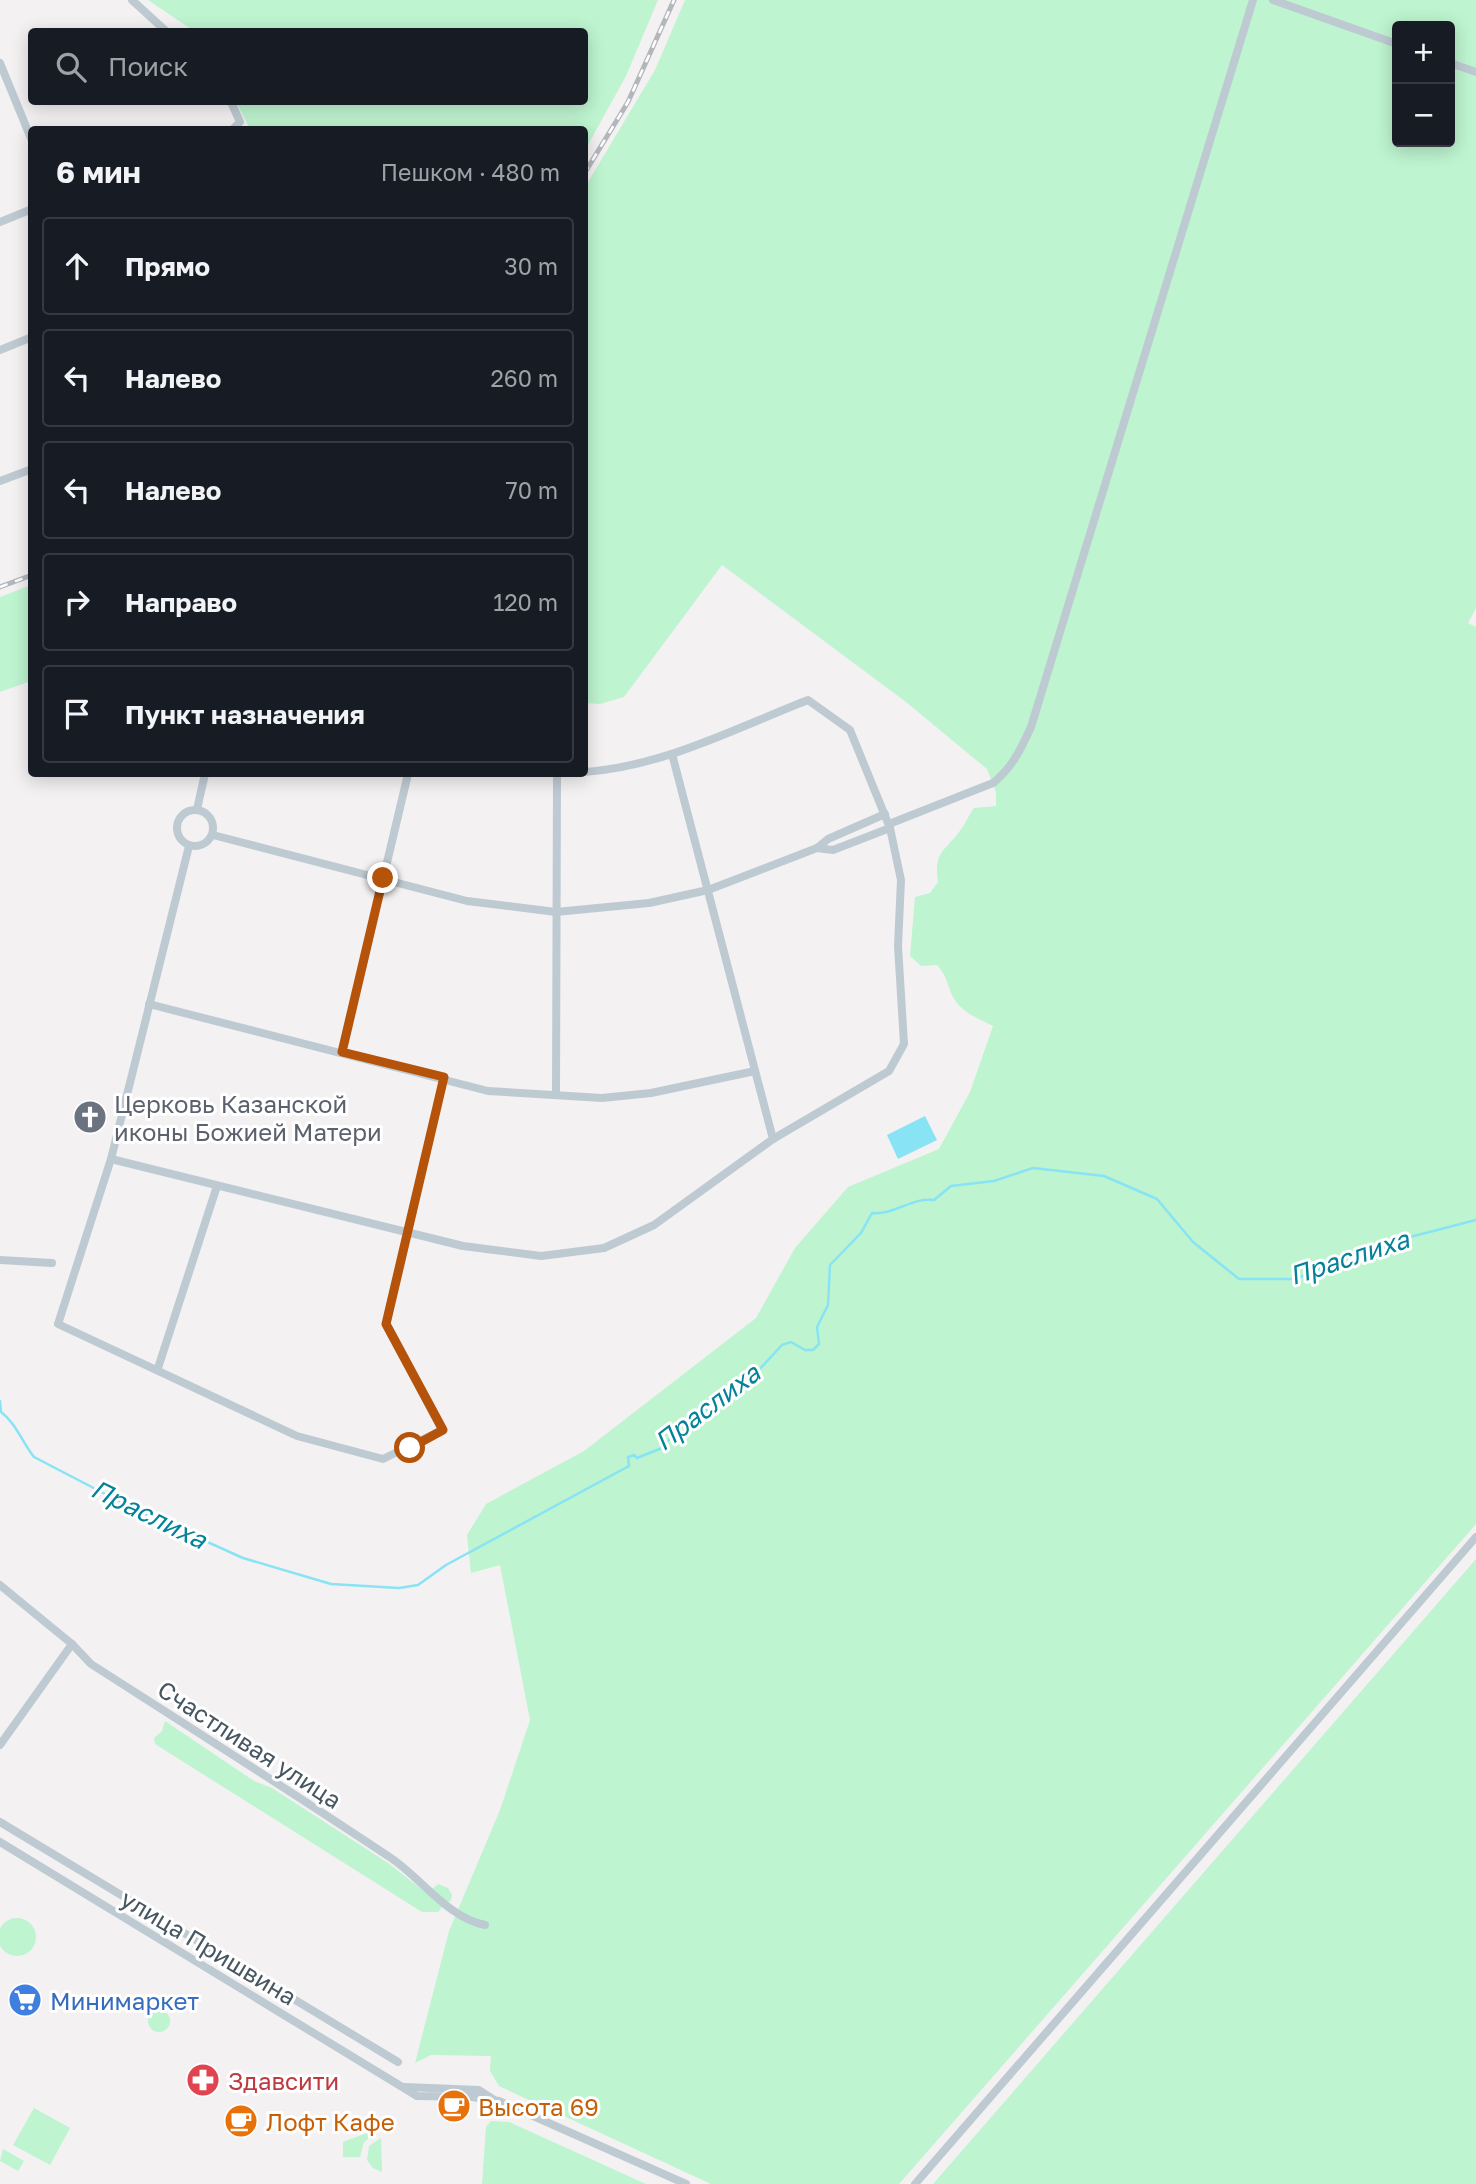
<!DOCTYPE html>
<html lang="ru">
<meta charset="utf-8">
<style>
:root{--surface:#171b24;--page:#20242c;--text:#f1f3f6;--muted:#9ea1a6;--line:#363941}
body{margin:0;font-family:"Golos Text",sans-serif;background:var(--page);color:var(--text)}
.controls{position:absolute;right:21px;top:21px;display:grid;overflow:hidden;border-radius:7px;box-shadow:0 4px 18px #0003}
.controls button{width:63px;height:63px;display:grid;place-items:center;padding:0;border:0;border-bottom:2px solid var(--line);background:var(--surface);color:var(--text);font:35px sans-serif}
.stop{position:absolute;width:21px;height:21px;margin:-16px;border:5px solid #b45309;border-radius:50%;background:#fff}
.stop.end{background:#b45309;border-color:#fff;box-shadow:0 2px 7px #0008}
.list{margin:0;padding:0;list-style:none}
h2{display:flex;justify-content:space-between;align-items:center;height:91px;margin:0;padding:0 28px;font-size:30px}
h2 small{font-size:23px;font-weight:400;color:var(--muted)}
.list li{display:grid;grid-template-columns:46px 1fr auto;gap:21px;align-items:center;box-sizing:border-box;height:98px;margin:0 14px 14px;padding:0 14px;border:2px solid var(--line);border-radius:7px}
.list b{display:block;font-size:26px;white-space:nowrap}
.list em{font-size:23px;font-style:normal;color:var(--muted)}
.icon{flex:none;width:38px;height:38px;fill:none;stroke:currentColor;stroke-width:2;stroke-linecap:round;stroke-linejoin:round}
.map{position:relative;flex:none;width:1476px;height:2184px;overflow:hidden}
.search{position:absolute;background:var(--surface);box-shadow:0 4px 18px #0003;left:28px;top:28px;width:560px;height:77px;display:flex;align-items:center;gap:18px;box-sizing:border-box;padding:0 24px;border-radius:7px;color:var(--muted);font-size:26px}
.panel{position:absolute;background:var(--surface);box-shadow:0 4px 18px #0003;left:28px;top:126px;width:560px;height:651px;border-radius:7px}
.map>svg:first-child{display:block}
.green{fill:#bef4d0;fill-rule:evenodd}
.water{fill:#88e3f4}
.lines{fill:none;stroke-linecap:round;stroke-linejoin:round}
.stream{stroke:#88e3f4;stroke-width:2.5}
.minor{stroke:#becad2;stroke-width:8}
.rail-casing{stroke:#b3b7bc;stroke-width:5}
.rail{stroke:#fff;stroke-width:2.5;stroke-dasharray:8;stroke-linecap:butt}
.route{stroke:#b45309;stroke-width:9}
.labels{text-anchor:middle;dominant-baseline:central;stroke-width:6;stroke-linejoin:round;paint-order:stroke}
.worship-label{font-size:24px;fill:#5b616d;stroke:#fff;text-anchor:start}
.street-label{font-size:24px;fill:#475661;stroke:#fff}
.shop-label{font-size:24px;fill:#366cbe;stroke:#fff;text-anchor:start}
.health-label{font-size:24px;fill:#be3a42;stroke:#fff;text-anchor:start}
.food-label{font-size:24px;fill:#c56008;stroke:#fff;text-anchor:start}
.water-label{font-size:26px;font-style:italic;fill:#038299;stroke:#fff}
</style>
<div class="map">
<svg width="1476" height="2184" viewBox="0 0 1476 2184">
<rect width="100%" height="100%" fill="#f4f1f2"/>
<!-- green -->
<g class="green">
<polygon points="148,0 658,0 626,76 585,150 584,130 250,129 236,102 584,102 584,32 194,31"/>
<path d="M685 0H1476V608L1468 623 1476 627V1524L899 2184H711L499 2086 490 2071 491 2056 431 2055 415 2063 449 1931 500 1810 530 1720 500 1565 471 1573 467 1535 486 1504 584 1451 756 1318 795 1248 848 1187 939 1149 970 1092 993 1026C975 1017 956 1010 950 990 946 979 945 974 937 965L921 966 910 956 915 897 930 893 938 882C934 852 943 853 959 832 965 825 968 816 974 808L996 806V792L987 769 906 702 722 565 624 697 600 704 585 703V187L655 70ZM1397 26H1450V142H1397Z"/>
<polygon points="31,585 31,681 0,692 0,597"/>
<polygon points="1476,1559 1476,2184 933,2184"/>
<polygon points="165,1721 254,1781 272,1788 388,1863 424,1891 430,1891 438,1884 448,1888 452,1895 451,1901 445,1903 438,1912 422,1912 155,1744 154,1738 162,1731"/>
<circle cx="17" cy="1937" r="19"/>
<circle cx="159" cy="2021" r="11"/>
<polygon points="34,2108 70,2128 50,2165 13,2145"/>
<polygon points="491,2121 509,2122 646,2184 482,2184 486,2127"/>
<polygon points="367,2133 372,2136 364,2142 360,2157 343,2157 343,2142"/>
<polygon points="381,2138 382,2172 373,2168 367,2160 369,2146"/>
<polygon points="3,2149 24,2161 18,2171 0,2161"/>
</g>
<!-- water -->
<polygon class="water" points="925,1116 937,1140 898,1159 887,1135"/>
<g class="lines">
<!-- stream -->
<path class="stream" d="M0 1401 1 1412C16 1423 22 1442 34 1457L134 1509 243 1558 331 1584 399 1588 418 1585 446 1565 629 1466 628 1457 634 1455 637 1458 662 1448 686 1419 717 1405 743 1387 782 1345 791 1342 805 1350H813L819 1344 817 1327 828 1305 830 1265 861 1233 872 1213C895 1215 912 1197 934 1200L951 1186 994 1181 1033 1168 1104 1176 1157 1199 1193 1242 1239 1279H1295L1379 1245 1476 1220"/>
<!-- minor -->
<g class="minor">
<polyline points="132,0 167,32"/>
<polyline points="1273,0 1397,44"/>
<polyline points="0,63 32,141"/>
<polyline points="1450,63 1476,72"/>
<polyline points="231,102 240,122 232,130"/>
<polyline points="0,222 32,209"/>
<polyline points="0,350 32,337"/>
<polyline points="0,481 32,469"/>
<polyline points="672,754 773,1139"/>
<polyline points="197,809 205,774"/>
<circle cx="195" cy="828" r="18"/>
<path d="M889 824 993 783C1012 768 1021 749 1031 727L1253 0"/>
<polyline points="213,835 467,901 556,912 649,903 708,890 817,848 828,839 885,814"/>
<polyline points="189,846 111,1159 58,1324 297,1436 383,1459 442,1430 386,1324 444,1077"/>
<polyline points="817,848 833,850 890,828"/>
<polyline points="149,1004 488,1091 602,1098 651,1093 755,1071"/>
<polyline points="342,1052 408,774"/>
<polyline points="556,1095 557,774"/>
<path d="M111 1159 463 1246 541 1256 604 1248 654 1225 773 1139 889 1071 904 1044 898 946 901 880 890 828 850 730 808 700C736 728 662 767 584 772"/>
<polyline points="0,1260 52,1263"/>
<polyline points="158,1368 217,1186"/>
<path d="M0 1585 72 1644 91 1664C191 1728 292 1792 391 1858 421 1878 448 1918 485 1925"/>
<polyline points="0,1745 72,1644"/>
<polyline points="0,1822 398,2062"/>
<polyline points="0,1842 417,2096 472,2097 499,2101 686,2184"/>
<polyline points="405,2087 479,2090 493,2099"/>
<polyline points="915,2184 1476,1537"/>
</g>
<defs>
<g id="rail">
<polyline points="584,174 628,102 674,0"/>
<polyline points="0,587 32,575"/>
</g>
</defs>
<!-- rail casing -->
<use href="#rail" class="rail-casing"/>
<!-- rail -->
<use href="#rail" class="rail"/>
</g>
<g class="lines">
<!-- route -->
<polyline class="route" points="383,878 342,1052 444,1077 386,1324 443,1430 410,1448"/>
</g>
<!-- icons -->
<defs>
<symbol id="church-disc" viewBox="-11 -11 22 22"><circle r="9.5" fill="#6b7280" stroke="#fff"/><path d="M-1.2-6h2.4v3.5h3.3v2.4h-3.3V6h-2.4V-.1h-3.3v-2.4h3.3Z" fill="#fff"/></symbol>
<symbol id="supermarket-disc" viewBox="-11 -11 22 22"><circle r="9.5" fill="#3f7fe0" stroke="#fff"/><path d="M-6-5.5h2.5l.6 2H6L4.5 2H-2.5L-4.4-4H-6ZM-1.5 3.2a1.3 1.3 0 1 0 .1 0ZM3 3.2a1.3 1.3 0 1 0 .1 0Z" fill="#fff"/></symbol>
<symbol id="pharmacy-disc" viewBox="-11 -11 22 22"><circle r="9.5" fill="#e0444e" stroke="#fff"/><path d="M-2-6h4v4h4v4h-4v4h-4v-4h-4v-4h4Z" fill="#fff"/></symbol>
<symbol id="cafe-disc" viewBox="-11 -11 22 22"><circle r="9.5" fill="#e8710a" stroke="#fff"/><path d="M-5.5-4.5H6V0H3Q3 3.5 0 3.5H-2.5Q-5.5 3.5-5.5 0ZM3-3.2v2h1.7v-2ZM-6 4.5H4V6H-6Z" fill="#fff"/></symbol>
</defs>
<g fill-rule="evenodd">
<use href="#church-disc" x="71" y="1098" width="38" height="38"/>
<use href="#supermarket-disc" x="6" y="1981" width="38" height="38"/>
<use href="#pharmacy-disc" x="184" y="2061" width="38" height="38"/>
<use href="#cafe-disc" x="435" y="2087" width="38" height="38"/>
<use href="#cafe-disc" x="222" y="2102" width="38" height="38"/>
</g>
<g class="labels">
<!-- worship labels -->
<g class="worship-label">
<text x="114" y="1103">Церковь Казанской<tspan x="114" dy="28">иконы Божией Матери</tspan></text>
</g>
<!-- street labels -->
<g class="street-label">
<text transform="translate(250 1744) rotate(33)">Счастливая улица</text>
<text transform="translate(209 1947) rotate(31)">улица Пришвина</text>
</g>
<!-- shop labels -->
<g class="shop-label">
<text x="50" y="2000">Минимаркет</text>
</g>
<!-- health labels -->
<g class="health-label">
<text x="228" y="2080">Здавсити</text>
</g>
<!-- food labels -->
<g class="food-label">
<text x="478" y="2106">Высота 69</text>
<text x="266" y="2121">Лофт Кафе</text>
</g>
<!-- water labels -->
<g class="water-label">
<text transform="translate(1349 1257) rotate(-18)">Праслиха</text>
<text transform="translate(707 1407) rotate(-37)">Праслиха</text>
<text transform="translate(149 1514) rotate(26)">Праслиха</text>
</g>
</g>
</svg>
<div class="controls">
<button>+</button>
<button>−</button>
</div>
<div class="stop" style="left:410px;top:1448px"></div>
<div class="stop end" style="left:383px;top:878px"></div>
<div class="search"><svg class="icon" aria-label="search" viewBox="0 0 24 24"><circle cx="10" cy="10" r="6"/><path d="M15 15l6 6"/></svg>Поиск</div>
<section class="panel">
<h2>6 мин<small>Пешком · 480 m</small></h2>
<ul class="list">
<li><svg class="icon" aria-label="ahead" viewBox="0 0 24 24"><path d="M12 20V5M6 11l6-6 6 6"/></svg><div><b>Прямо</b></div><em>30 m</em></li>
<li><svg class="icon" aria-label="left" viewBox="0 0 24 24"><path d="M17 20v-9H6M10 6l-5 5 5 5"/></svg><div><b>Налево</b></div><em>260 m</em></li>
<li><svg class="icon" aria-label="left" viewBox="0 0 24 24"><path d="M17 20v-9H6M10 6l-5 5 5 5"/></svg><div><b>Налево</b></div><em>70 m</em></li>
<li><svg class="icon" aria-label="right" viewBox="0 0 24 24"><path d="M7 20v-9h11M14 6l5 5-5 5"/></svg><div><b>Направо</b></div><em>120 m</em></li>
<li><svg class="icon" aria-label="arrive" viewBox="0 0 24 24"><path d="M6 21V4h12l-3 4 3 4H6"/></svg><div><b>Пункт назначения</b></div></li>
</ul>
</section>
</div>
